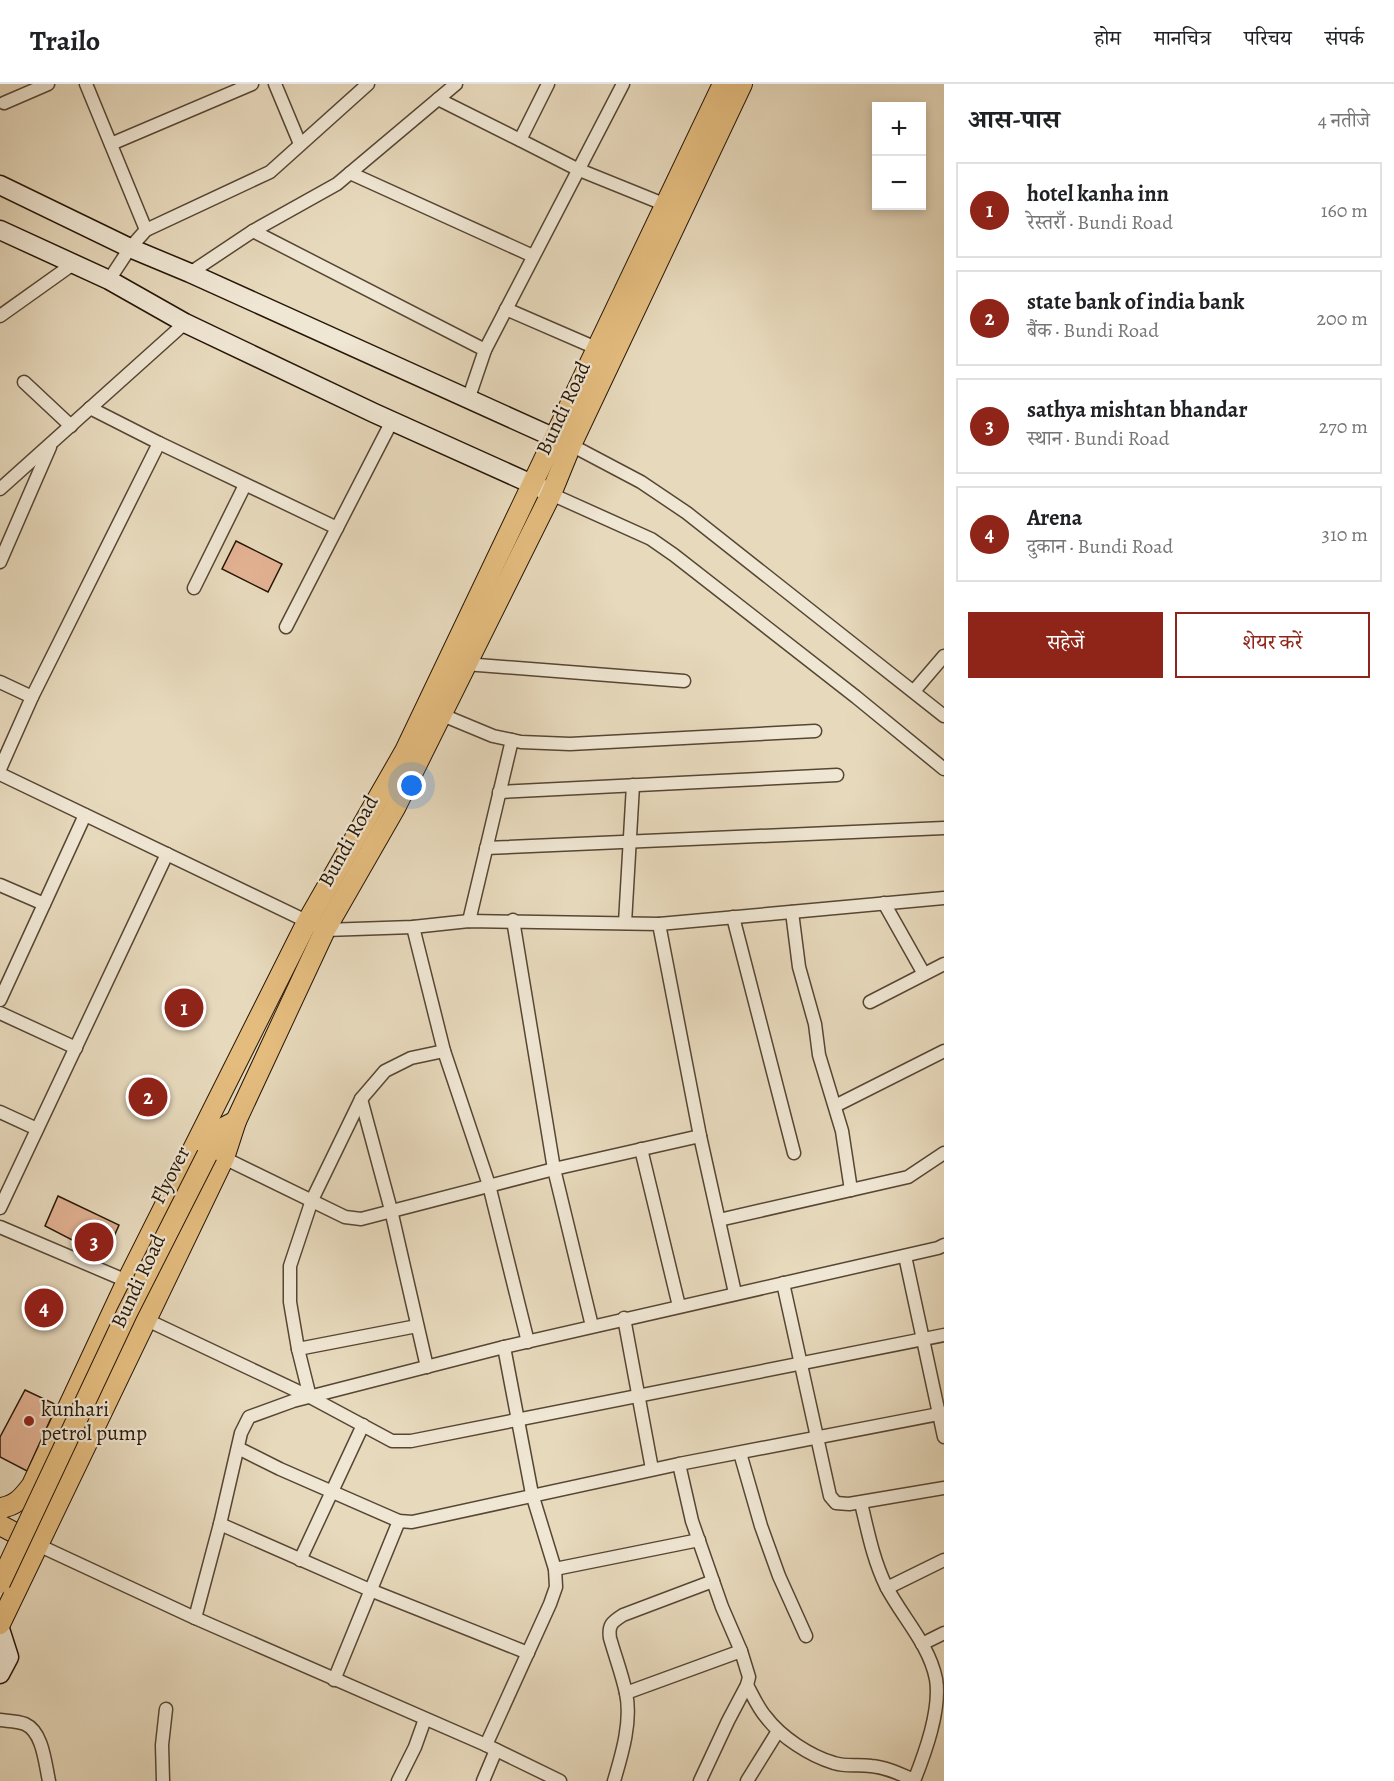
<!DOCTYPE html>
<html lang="hi">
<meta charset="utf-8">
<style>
:root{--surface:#fff;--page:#f6f6f6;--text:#202124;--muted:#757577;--line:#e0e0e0;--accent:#8f2418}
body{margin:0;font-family:Alegreya,"Noto Serif Devanagari",serif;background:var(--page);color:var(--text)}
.controls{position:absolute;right:18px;top:18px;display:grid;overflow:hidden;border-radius:0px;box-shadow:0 3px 9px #0003}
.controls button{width:54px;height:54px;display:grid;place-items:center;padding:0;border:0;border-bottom:2px solid var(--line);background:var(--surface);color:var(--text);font:30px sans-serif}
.you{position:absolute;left:412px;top:702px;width:21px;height:21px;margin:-15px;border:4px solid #fff;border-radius:50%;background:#1a73e8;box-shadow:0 0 0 9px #1a73e833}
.badge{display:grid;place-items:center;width:39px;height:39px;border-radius:50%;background:var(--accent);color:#fff;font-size:20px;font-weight:700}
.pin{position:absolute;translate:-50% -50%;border:3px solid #fff;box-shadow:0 2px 6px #0006}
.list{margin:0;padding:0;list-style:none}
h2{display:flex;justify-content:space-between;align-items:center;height:78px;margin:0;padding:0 24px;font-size:26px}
h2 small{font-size:20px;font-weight:400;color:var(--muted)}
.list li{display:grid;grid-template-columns:39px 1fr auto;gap:18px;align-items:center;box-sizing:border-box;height:96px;margin:0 12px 12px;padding:0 12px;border:2px solid var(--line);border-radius:0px}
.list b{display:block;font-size:22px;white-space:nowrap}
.list p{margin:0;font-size:20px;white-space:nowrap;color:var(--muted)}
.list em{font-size:20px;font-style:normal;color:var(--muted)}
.actions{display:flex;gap:12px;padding:18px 24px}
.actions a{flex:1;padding:14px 0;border:2px solid var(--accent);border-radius:0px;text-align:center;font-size:21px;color:var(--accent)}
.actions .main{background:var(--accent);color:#fff}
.map{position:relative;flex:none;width:944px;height:1697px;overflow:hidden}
header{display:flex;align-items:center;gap:36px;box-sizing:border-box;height:84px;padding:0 30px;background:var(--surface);border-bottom:2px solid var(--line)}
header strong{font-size:28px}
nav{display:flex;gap:33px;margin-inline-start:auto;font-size:21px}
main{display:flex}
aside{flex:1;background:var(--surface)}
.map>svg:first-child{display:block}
.building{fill:#e3b293;stroke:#251506;stroke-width:1.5}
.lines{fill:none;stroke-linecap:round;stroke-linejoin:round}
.street-casing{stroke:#564634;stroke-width:15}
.secondary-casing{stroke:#251506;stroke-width:21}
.primary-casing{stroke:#251506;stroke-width:22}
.street{stroke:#efe6d3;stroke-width:12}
.secondary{stroke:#efe6d3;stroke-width:18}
.primary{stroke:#e4bc7e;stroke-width:20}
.primary-bridge-casing{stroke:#251506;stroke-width:22;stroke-linecap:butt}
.primary-bridge{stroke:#e4bc7e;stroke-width:20}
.poi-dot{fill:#8f2418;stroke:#efe6d3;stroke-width:2}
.labels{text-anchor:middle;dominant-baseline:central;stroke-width:4.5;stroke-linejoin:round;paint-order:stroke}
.street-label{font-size:21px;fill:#251506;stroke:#efe6d3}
.poi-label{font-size:21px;fill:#251506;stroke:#efe6d3;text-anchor:start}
</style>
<header>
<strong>Trailo</strong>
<nav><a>होम</a><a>मानचित्र</a><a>परिचय</a><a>संपर्क</a></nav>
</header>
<main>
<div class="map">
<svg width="944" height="1697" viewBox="0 0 944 1697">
<rect width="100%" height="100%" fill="#e7d9bc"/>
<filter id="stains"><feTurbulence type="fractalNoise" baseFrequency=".00333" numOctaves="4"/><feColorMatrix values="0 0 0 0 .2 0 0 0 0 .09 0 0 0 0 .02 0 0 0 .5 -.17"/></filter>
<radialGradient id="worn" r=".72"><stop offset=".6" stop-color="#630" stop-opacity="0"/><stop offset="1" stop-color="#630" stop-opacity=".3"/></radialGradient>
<!-- building -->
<g class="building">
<polygon points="236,457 282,480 268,508 222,485"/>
<polygon points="58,1112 119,1141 105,1173 45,1142"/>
<polygon points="25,1306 57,1321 27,1387 0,1373 0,1353"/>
</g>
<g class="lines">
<defs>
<g id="street">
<polyline points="86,0 146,146"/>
<polyline points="275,0 300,60"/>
<polyline points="548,0 520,56 577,85 666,121"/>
<polyline points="438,15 520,56"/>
<polyline points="4,19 48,0"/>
<polyline points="111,60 252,0"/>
<polyline points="350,89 533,172"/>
<polyline points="253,147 485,266"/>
<polyline points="190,189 253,147 337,100 456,0"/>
<polyline points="109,196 130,164 146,146 270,88 368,0"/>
<polyline points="506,225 596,264"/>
<polyline points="0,232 73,180"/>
<polyline points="24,298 71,342"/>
<polyline points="468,316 485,266 623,0"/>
<polyline points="159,359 337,444"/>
<polyline points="571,361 641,398 687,429 944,632"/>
<polyline points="0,405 185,239"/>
<polyline points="551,410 651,455 674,471 856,613 944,685"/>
<polyline points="0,478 50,363"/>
<polyline points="194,504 245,401"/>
<polyline points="286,543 392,337"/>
<polyline points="465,580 684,597"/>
<polyline points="0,598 32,613 0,685"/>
<polyline points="914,607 944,572"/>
<polyline points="32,613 159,359 90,324"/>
<polyline points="440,630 493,652 521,658 570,660 815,647"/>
<polyline points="0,690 325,846 413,843 469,837 659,840 700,1052"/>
<polyline points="499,708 837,691"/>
<polyline points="486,764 944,744"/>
<polyline points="0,801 44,820"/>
<polyline points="884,819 924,890"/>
<polyline points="792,828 799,883 815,940 819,971 842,1047 851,1106"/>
<polyline points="733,833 794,1069"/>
<polyline points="513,836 554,1085 592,1242"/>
<polyline points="469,837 512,656"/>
<polyline points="625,839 633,701"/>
<polyline points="659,840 944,814"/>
<polyline points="413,843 444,967 489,1101 528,1258"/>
<polyline points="0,916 85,731"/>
<polyline points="870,918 944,880"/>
<polyline points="0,929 76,964"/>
<polyline points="361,1015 391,1126 427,1283"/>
<polyline points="835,1022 944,967"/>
<polyline points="0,1028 37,1045"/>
<polyline points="641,1065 679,1222"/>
<polyline points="224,1074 345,1133 361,1135 554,1085 700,1052 735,1209"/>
<polyline points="0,1124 167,770"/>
<polyline points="719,1136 908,1093 944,1069"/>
<polyline points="0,1143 127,1197"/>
<polyline points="905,1172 944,1353"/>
<polyline points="783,1199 830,1412 836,1419 849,1420 944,1404"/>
<polyline points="624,1234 652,1385"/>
<polyline points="147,1236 310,1313 392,1357 411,1357 944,1251"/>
<polyline points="298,1265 417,1242"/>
<polyline points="310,1313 298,1265 290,1218 290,1182 312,1116 361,1015 385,987 411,974 444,967"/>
<polyline points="238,1364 280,1385 399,1437 412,1438 679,1380 944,1329"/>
<polyline points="740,1369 761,1442 779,1492 806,1552"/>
<polyline points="679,1380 692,1437 722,1523 741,1567 749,1593 747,1601 728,1637 700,1697"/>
<path d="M861 1419C868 1448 873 1475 886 1502 902 1533 929 1560 936 1595 941 1626 925 1669 914 1697"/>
<polyline points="220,1440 370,1506 528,1569"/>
<polyline points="38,1461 195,1534 486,1661 560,1697"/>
<polyline points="300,1476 363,1341"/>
<polyline points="555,1485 699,1456"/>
<polyline points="887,1504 944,1476"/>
<polyline points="195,1534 220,1440 241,1349 249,1333 293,1317 504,1263 938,1164 944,1161"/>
<polyline points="922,1560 944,1549"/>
<polyline points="334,1596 399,1437"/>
<path d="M747 1601C753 1612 758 1624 766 1633 781 1653 810 1672 834 1679 846 1683 858 1680 871 1682 886 1683 900 1690 914 1696"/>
<polyline points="626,1609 741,1567"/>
<path d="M0 1636C8 1637 18 1637 25 1640 43 1648 45 1679 49 1697"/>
<polyline points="486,1661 550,1520 556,1503 555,1485 532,1410 504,1263"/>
<polyline points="163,1697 162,1661 166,1625"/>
<polyline points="398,1697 415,1663 425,1635"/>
<polyline points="483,1697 496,1666"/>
<path d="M614 1697C622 1670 632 1637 626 1609 622 1590 615 1572 610 1554 608 1541 612 1538 623 1531L713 1497"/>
<polyline points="747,1697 778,1647"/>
</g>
<g id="secondary">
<polyline points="0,101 130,164 190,189 566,359"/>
<polyline points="0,146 109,196 185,239 374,329 545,406"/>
<polyline points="0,1545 9,1573 0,1590"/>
</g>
<g id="primary">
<polyline points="207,1071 221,1045 236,1037"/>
<path d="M0 1424C16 1422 23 1413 32 1401L127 1197 307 838 405 667 723 0"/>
<polyline points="0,1441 36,1460"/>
<polyline points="0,1540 224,1074 236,1037 325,846 395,724 551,410 571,361 742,0"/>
</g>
</defs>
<!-- street casing -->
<use href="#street" class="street-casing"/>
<!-- secondary casing -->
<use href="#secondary" class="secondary-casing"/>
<!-- primary casing -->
<use href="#primary" class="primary-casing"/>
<!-- street -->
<use href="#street" class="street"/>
<!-- secondary -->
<use href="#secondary" class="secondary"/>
<!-- primary -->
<use href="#primary" class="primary"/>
<defs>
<polyline id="primary-bridge" points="0,1499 127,1229 207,1071"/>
</defs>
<!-- primary-bridge casing -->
<use href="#primary-bridge" class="primary-bridge-casing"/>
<!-- primary-bridge -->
<use href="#primary-bridge" class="primary-bridge"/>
</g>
<!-- markers -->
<circle class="poi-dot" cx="29" cy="1337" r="6"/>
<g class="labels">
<!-- street labels -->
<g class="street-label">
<text transform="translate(563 324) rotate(-65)">Bundi Road</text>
<text transform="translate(348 757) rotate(-61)">Bundi Road</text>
<text transform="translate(170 1091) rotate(-63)">Flyover</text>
<text transform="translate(138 1197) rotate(-65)">Bundi Road</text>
</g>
<!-- poi labels -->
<g class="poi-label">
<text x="41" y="1325">kunhari<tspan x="41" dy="24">petrol pump</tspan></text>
</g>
</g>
<rect width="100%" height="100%" filter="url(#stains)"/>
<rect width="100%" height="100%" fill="url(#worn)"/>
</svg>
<div class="controls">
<button>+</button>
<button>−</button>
</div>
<div class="you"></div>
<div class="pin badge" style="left:184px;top:924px">1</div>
<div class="pin badge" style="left:148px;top:1013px">2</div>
<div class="pin badge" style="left:94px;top:1158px">3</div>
<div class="pin badge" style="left:44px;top:1224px">4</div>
</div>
<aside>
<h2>आस-पास<small>4 नतीजे</small></h2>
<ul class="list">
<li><span class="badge">1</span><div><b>hotel kanha inn</b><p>रेस्तराँ · Bundi Road</p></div><em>160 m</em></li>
<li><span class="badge">2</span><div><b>state bank of india bank</b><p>बैंक · Bundi Road</p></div><em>200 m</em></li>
<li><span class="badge">3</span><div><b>sathya mishtan bhandar</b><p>स्थान · Bundi Road</p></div><em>270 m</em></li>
<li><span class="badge">4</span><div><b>Arena</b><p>दुकान · Bundi Road</p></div><em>310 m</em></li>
</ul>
<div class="actions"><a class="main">सहेजें</a><a>शेयर करें</a></div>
</aside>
</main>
